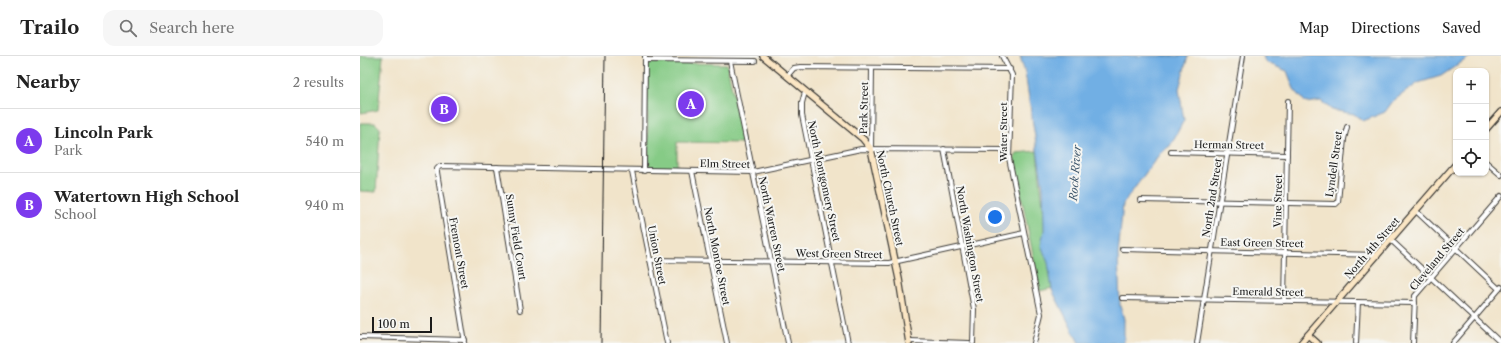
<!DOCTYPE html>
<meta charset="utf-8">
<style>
:root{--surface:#fff;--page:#f6f6f6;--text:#222;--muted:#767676;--line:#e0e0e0;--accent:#7c3aed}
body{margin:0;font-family:"Libre Caslon Text",serif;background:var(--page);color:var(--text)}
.controls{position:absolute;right:12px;top:12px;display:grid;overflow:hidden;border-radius:8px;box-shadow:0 1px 3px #0004}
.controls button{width:36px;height:36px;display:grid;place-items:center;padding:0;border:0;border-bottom:1px solid var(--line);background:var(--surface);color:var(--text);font:20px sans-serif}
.scale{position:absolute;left:12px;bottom:10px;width:60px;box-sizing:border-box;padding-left:4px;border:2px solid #1c1c1c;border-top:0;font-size:11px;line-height:14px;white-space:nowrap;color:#1c1c1c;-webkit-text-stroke:3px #f6f6f2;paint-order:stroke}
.you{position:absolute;left:635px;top:161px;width:14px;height:14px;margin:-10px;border:3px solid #fff;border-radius:50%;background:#1a73e8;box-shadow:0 0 0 6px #1a73e833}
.badge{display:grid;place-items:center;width:26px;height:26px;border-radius:50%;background:var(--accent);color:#fff;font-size:13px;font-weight:700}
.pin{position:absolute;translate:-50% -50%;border:2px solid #fff;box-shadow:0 1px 4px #0006}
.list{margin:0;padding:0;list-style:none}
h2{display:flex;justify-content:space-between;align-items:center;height:52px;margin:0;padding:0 16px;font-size:17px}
h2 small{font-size:13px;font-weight:400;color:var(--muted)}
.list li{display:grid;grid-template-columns:26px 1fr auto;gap:12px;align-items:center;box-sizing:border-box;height:64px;padding:0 16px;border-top:1px solid var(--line)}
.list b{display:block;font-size:15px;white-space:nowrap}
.list p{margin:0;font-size:13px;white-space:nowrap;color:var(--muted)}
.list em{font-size:13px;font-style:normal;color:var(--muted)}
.icon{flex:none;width:22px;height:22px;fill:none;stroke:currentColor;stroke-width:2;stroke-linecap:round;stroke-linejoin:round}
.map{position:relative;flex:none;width:1141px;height:287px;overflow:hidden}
header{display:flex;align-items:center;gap:24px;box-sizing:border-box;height:56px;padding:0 20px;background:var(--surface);border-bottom:1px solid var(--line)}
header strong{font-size:19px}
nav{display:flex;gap:22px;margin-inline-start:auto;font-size:14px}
.search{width:280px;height:36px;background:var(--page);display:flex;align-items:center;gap:10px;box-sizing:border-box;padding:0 14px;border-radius:12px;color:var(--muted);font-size:15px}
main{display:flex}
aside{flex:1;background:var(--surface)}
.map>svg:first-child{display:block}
.green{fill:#86cb86;stroke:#517451}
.water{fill:#71afe4;stroke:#466680}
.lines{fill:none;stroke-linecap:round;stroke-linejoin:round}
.street-casing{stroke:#3c3a36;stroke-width:6}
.secondary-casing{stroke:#3c3a36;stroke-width:8}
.street{stroke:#fff;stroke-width:4}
.secondary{stroke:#fbe6c4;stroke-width:5.5}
.rail{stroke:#1c1c1c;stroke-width:1}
.labels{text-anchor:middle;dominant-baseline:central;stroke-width:4;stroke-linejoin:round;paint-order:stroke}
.street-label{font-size:10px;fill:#1c1c1c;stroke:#f6f6f2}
.water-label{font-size:11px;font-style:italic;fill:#3e576c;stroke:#f6f6f2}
</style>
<header>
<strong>Trailo</strong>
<div class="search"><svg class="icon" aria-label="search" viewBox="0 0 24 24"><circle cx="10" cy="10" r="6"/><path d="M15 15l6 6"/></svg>Search here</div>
<nav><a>Map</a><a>Directions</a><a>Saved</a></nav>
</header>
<main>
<aside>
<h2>Nearby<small>2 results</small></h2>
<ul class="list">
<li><span class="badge">A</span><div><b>Lincoln Park</b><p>Park</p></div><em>540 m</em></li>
<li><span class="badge">B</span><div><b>Watertown High School</b><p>School</p></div><em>940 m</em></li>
</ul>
</aside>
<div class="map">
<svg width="1141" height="287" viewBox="0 0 1141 287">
<rect width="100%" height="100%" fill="#f6f6f2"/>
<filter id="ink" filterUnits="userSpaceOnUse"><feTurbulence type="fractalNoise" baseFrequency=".025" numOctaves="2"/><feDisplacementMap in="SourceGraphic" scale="8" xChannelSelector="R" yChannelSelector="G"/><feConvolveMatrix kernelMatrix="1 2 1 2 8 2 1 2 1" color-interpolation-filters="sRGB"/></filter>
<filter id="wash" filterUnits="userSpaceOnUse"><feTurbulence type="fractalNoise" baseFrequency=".012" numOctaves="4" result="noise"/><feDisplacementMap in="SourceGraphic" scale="16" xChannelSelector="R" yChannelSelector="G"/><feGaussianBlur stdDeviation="0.9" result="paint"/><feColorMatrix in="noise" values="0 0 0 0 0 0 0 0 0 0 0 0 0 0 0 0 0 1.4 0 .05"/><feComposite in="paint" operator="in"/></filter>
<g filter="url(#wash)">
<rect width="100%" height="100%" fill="#f1e4ca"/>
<!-- green -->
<g class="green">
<polygon points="0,0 23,0 18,54 1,57"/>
<polygon points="290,6 367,8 383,87 317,86 317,112 289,112 288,107 287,11"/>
<polygon points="0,67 15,67 20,72 16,136 0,135"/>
<polygon points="677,95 692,232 680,235 654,102 656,97"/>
</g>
<!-- water -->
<g class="water">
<polygon points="660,0 828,0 819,33 824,64 810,90 801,96 763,148 758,199 760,249 764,263 764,287 719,287 692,234 688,207 681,189 684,174 683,132 665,17"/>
<polygon points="903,0 1111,0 1081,20 1058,27 1033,45 1025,56 1003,65 994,58 972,54 961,45 946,47 934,33 927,15 905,6"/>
</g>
</g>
<g filter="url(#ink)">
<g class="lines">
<defs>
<g id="street">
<polyline points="642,0 652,19 649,102 681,258 674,287"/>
<polyline points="285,4 395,5"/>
<polyline points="370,5 428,287"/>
<polyline points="427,20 434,12 440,11 650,13"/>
<polyline points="445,36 442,47 442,59 488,287"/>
<polyline points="511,93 512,12"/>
<polyline points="584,93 614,253 613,287"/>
<polyline points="811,96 927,99"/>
<polyline points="1126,106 1141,119"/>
<polyline points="137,111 160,254"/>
<polyline points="272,115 307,287"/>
<polyline points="284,115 285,0"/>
<polyline points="332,115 367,287"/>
<polyline points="780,144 976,148 978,146 984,83 987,71"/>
<polyline points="1056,155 1139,233"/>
<polyline points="1031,184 1141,287"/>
<polyline points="762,193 1018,199"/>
<polyline points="290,204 529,207 664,177"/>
<polyline points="762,242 1055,247"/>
<polyline points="924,245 928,45"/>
<polyline points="0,281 105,284"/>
<polyline points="549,285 609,287"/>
<polyline points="105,287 77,116 77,113 80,110 393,116 501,93 649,94"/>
<polyline points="837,287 883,0"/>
<polyline points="996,287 998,246"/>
<polyline points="1053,287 1055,240 1141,140"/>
<polyline points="1093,287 1141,231"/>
</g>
<g id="secondary">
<polyline points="403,0 503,83 511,93 539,223 549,287"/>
<polyline points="1126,73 1141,56"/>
<polyline points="948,279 957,287"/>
<polyline points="941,287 1096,108"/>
</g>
</defs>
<!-- street casing -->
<use href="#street" class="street-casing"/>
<!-- secondary casing -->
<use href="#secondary" class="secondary-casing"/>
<!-- street -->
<use href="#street" class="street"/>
<!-- secondary -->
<use href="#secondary" class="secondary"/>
<!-- rail -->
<polyline class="rail" points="241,287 245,0"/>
</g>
</g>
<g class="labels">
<!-- street labels -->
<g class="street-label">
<text transform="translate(504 52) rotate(-89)">Park Street</text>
<text transform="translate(643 76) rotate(-90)">Water Street</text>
<text transform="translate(869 89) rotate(1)">Herman Street</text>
<text transform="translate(365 108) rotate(1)">Elm Street</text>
<text transform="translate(974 108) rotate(-82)">Lyndell Street</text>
<text transform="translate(464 125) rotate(78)">North Montgomery Street</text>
<text transform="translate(530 142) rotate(78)">North Church Street</text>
<text transform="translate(852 142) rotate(-81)">North 2nd Street</text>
<text transform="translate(918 145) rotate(-89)">Vine Street</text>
<text transform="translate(412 168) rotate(78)">North Warren Street</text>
<text transform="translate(156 181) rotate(81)">Sunny Field Court</text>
<text transform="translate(902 187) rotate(1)">East Green Street</text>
<text transform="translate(610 188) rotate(80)">North Washington Street</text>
<text transform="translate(1012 192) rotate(-49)">North 4th Street</text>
<text transform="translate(99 197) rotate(80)">Fremont Street</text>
<text transform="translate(479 198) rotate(1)">West Green Street</text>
<text transform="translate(297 199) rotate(79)">Union Street</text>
<text transform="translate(357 200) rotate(79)">North Monroe Street</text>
<text transform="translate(1077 203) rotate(-50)">Cleveland Street</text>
<text transform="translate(908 236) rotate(1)">Emerald Street</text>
</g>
<!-- water labels -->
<g class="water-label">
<text transform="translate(715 117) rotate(-86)">Rock River</text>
</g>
</g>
</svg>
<div class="controls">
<button>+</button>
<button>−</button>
<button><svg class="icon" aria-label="locate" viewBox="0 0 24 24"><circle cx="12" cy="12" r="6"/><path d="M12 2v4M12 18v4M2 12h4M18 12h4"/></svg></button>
</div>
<div class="scale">100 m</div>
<div class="you"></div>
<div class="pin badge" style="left:331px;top:48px">A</div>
<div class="pin badge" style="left:84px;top:53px">B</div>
</div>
</main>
